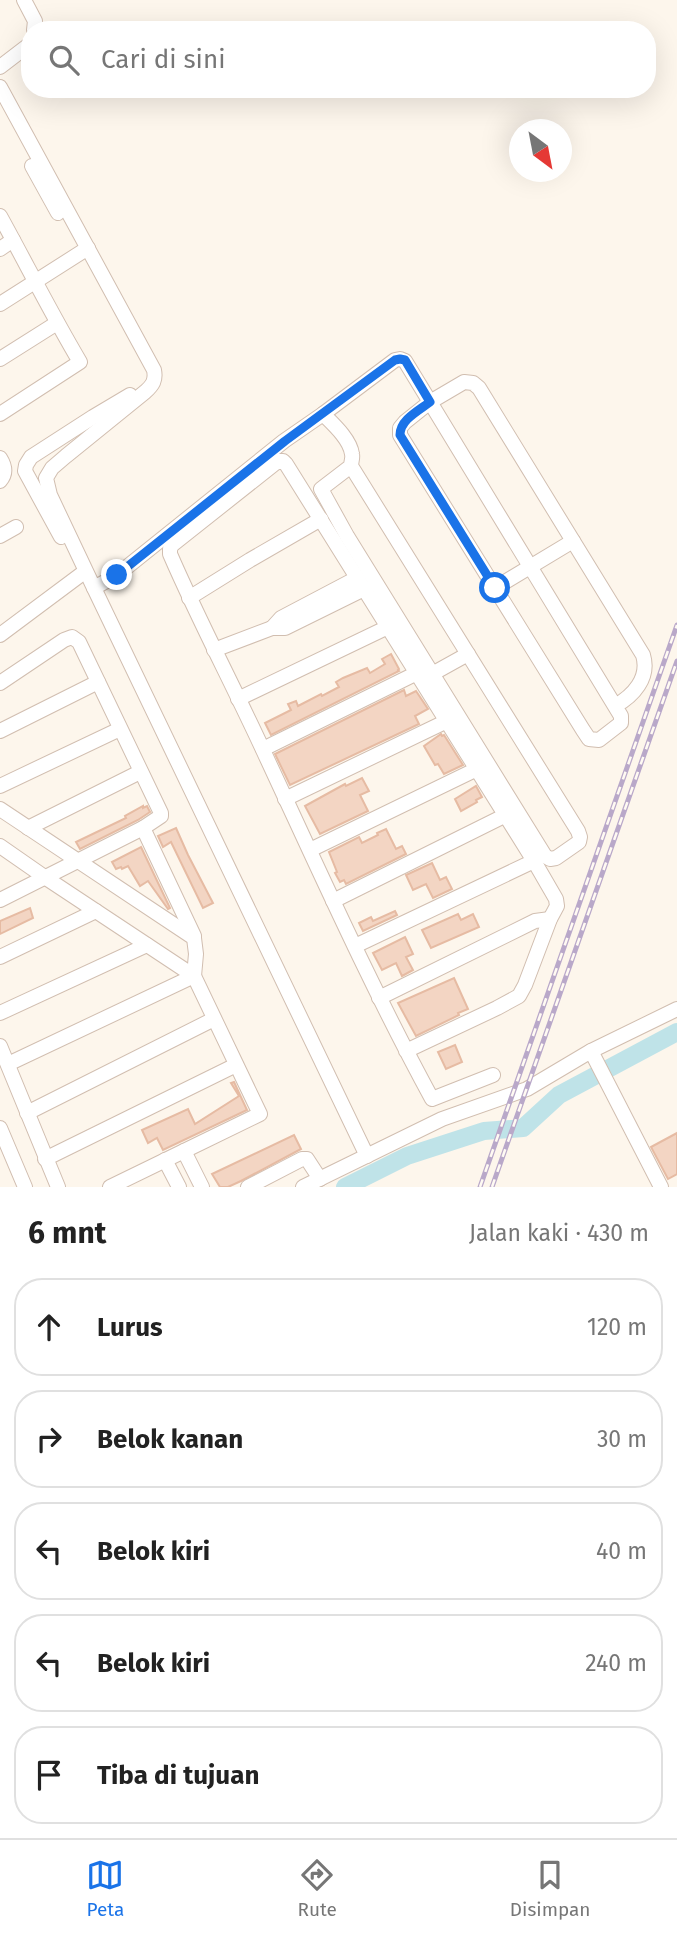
<!DOCTYPE html>
<html lang="id">
<meta charset="utf-8">
<style>
:root{--surface:#fff;--page:#f2f2f2;--text:#222;--muted:#767676;--line:#e0e0e0;--accent:#1a73e8}
body{margin:0;font-family:"Fira Sans",sans-serif;background:var(--page);color:var(--text)}
.compass{position:absolute;left:509px;top:119px;width:63px;height:63px;border-radius:50%;background:var(--surface);box-shadow:0 7px 28px #0002;rotate:148deg}
.stop{position:absolute;width:21px;height:21px;margin:-16px;border:5px solid #1a73e8;border-radius:50%;background:#fff}
.stop.end{background:#1a73e8;border-color:#fff;box-shadow:0 2px 7px #0008}
.list{margin:0;padding:0;list-style:none}
h2{display:flex;justify-content:space-between;align-items:center;height:91px;margin:0;padding:0 28px;font-size:30px}
h2 small{font-size:23px;font-weight:400;color:var(--muted)}
.list li{display:grid;grid-template-columns:46px 1fr auto;gap:21px;align-items:center;box-sizing:border-box;height:98px;margin:0 14px 14px;padding:0 14px;border:2px solid var(--line);border-radius:28px}
.list b{display:block;font-size:26px;white-space:nowrap}
.list em{font-size:23px;font-style:normal;color:var(--muted)}
.icon{flex:none;width:38px;height:38px;fill:none;stroke:currentColor;stroke-width:2;stroke-linecap:round;stroke-linejoin:round}
.map{position:relative;flex:none;width:677px;height:1187px;overflow:hidden}
.search{position:absolute;background:var(--surface);box-shadow:0 7px 28px #0002;left:21px;right:21px;top:21px;height:77px;display:flex;align-items:center;gap:18px;box-sizing:border-box;padding:0 24px;border-radius:28px;color:var(--muted);font-size:26px}
.sheet{height:651px;background:var(--surface)}
nav{display:flex;justify-content:space-around;align-items:center;box-sizing:border-box;height:98px;border-top:2px solid var(--line);background:var(--surface);font-size:19px;color:var(--muted)}
nav a{display:grid;justify-items:center;gap:4px}
nav .on{color:var(--accent)}
.map>svg:first-child{display:block}
.lines{fill:none;stroke-linecap:round;stroke-linejoin:round}
.river{stroke:#bfe3e8;stroke-width:18}
.building{fill:#f3d5c3;stroke:#e6bba3;stroke-width:2}
.minor-casing{stroke:#d1beb0;stroke-width:16}
.minor{stroke:#fff;stroke-width:14}
.rail-casing{stroke:#b9a8c9;stroke-width:5}
.rail{stroke:#fffaf3;stroke-width:2.5;stroke-dasharray:8;stroke-linecap:butt}
.route{stroke:#1a73e8;stroke-width:9}
</style>
<div class="map">
<svg width="677" height="1187" viewBox="0 0 677 1187">
<rect width="100%" height="100%" fill="#fdf6ec"/>
<g class="lines">
<!-- river -->
<polyline class="river" points="345,1187 407,1156 484,1131 523,1128 559,1095 677,1032"/>
</g>
<!-- building -->
<g class="building">
<polygon points="391,654 399,669 398,670 399,671 271,735 265,723 291,710 288,704 296,701 298,706 321,694 322,696 339,687 336,682 343,678 367,668 370,673 385,664 382,659"/>
<polygon points="404,690 406,696 416,691 428,709 415,716 419,724 290,785 275,754"/>
<polygon points="441,734 442,736 444,735 463,765 444,774 438,764 435,765 424,746"/>
<polygon points="362,778 369,791 360,795 368,811 320,834 305,806 345,784 346,786"/>
<polygon points="476,786 482,797 476,800 477,802 461,811 455,799"/>
<polygon points="143,806 143,808 147,806 150,812 138,820 80,849 76,842 126,818 125,816"/>
<polygon points="176,828 188,855 213,903 203,908 171,842 163,847 158,836"/>
<polygon points="386,829 396,849 402,846 406,854 346,884 344,880 340,882 335,873 337,872 329,852 359,837 362,843 378,835 377,833"/>
<polygon points="141,847 170,908 168,909 148,881 140,886 128,866 122,869 121,867 116,869 112,862"/>
<polygon points="432,863 440,880 446,877 452,889 433,898 426,884 413,890 406,875"/>
<polygon points="30,908 33,918 0,934 0,921"/>
<polygon points="395,911 397,915 363,931 359,923 371,917 373,921"/>
<polygon points="458,914 461,920 473,914 479,927 431,948 422,930"/>
<polygon points="405,937 413,954 406,957 413,970 402,976 396,963 382,970 373,953"/>
<polygon points="454,978 468,1009 458,1013 459,1015 416,1036 398,1003"/>
<polygon points="455,1045 462,1062 446,1069 438,1052"/>
<polygon points="234,1082 247,1110 163,1150 157,1138 148,1143 142,1130 188,1109 195,1124 239,1096 231,1083"/>
<polygon points="677,1133 677,1174 668,1179 651,1147"/>
<polygon points="294,1135 301,1149 241,1181 228,1187 220,1187 212,1174"/>
</g>
<g class="lines">
<defs>
<g id="minor">
<polyline points="24,0 35,21 34,30"/>
<polyline points="0,67 30,44"/>
<path d="M0 87 154 370C156 380 153 385 145 392L66 456 52 468 46 478 50 495 94 588 117 575 284 441 323 414C333 424 350 439 352 454 353 458 351 462 351 466L578 831 580 837 579 842 556 858 550 859 545 856 347 536 321 489 351 466"/>
<polyline points="32,166 58,213"/>
<path d="M0 216C27 265 52 315 80 362L0 414"/>
<polyline points="0,249 13,240"/>
<polyline points="0,304 88,248"/>
<polyline points="0,359 57,323"/>
<path d="M323 414 395 360 400 359 405 361 430 402 621 716V723L599 740 589 739 583 730 400 435V428L405 422 430 402 464 382 473 383 479 388 643 655C650 678 633 696 615 706"/>
<path d="M0 458C5 466 7 473 0 481"/>
<polyline points="0,536 16,527"/>
<polyline points="61,537 25,471 26,465 31,457 93,417 130,395"/>
<polyline points="94,588 367,1156"/>
<polyline points="495,588 573,541"/>
<polyline points="189,598 250,560 321,519"/>
<polyline points="272,628 281,618 357,578"/>
<polyline points="0,635 83,573"/>
<polyline points="214,650 272,628 285,628 364,589"/>
<polyline points="432,674 468,654"/>
<polyline points="0,683 64,640 72,637 79,642 161,813 161,816 143,828 194,936"/>
<polyline points="238,699 388,627"/>
<polyline points="0,731 98,682"/>
<polyline points="263,749 417,673"/>
<polyline points="0,786 120,729"/>
<polyline points="285,799 447,721"/>
<polyline points="0,809 194,938 196,954 194,976 8,1064"/>
<polyline points="28,828 140,772"/>
<polyline points="0,846 46,878 194,976 260,1114 184,1151 202,1187"/>
<polyline points="310,850 477,769"/>
<polyline points="0,900 143,828"/>
<polyline points="333,901 506,815"/>
<polyline points="355,946 534,861"/>
<polyline points="0,957 96,911"/>
<polyline points="379,998 535,921 550,919"/>
<polyline points="0,1013 147,945"/>
<polyline points="0,1046 58,1187"/>
<path d="M406 1051 497 1008 519 996 525 985 550 919 557 906 556 899 534 861 286 464 283 461H278L172 545 170 549V554C199 621 233 685 263 750 318 868 370 985 432 1099L493 1075"/>
<polyline points="591,1051 661,1187"/>
<polyline points="27,1113 214,1019"/>
<polyline points="0,1128 25,1187"/>
<polyline points="45,1159 236,1065"/>
<polyline points="165,1160 179,1187"/>
<polyline points="110,1187 184,1151"/>
<polyline points="248,1187 302,1159 307,1159 320,1179"/>
<polyline points="303,1187 442,1119 527,1089 591,1051 677,1009"/>
</g>
</defs>
<!-- minor casing -->
<use href="#minor" class="minor-casing"/>
<!-- minor -->
<use href="#minor" class="minor"/>
<defs>
<g id="rail">
<polyline points="480,1187 677,625"/>
<polyline points="492,1187 677,661"/>
</g>
</defs>
<!-- rail casing -->
<use href="#rail" class="rail-casing"/>
<!-- rail -->
<use href="#rail" class="rail"/>
</g>
<g class="lines">
<!-- route -->
<path class="route" d="M117 575 285 441 395 360 400 359 405 360 430 402C418 411 400 420 400 435L495 588"/>
</g>
</svg>
<svg class="compass" viewBox="-18 -18 36 36"><path d="M0-13l5 13h-10z" fill="#e53935"/><path d="M0 13l5-13h-10z" fill="#767676"/></svg>
<div class="stop" style="left:495px;top:588px"></div>
<div class="stop end" style="left:117px;top:575px"></div>
<div class="search"><svg class="icon" aria-label="search" viewBox="0 0 24 24"><circle cx="10" cy="10" r="6"/><path d="M15 15l6 6"/></svg>Cari di sini</div>
</div>
<section class="sheet">
<h2>6 mnt<small>Jalan kaki · 430 m</small></h2>
<ul class="list">
<li><svg class="icon" aria-label="ahead" viewBox="0 0 24 24"><path d="M12 20V5M6 11l6-6 6 6"/></svg><div><b>Lurus</b></div><em>120 m</em></li>
<li><svg class="icon" aria-label="right" viewBox="0 0 24 24"><path d="M7 20v-9h11M14 6l5 5-5 5"/></svg><div><b>Belok kanan</b></div><em>30 m</em></li>
<li><svg class="icon" aria-label="left" viewBox="0 0 24 24"><path d="M17 20v-9H6M10 6l-5 5 5 5"/></svg><div><b>Belok kiri</b></div><em>40 m</em></li>
<li><svg class="icon" aria-label="left" viewBox="0 0 24 24"><path d="M17 20v-9H6M10 6l-5 5 5 5"/></svg><div><b>Belok kiri</b></div><em>240 m</em></li>
<li><svg class="icon" aria-label="arrive" viewBox="0 0 24 24"><path d="M6 21V4h12l-3 4 3 4H6"/></svg><div><b>Tiba di tujuan</b></div></li>
</ul>
</section>
<nav>
<a class="on"><svg class="icon" aria-label="map" viewBox="0 0 24 24"><path d="M3 6l6-2 6 2 6-2v14l-6 2-6-2-6 2zM9 4v14M15 6v14"/></svg>Peta</a>
<a><svg class="icon" aria-label="directions" viewBox="0 0 24 24"><path d="M12 3l9 9-9 9-9-9zM9 14v-3h6M13 9l2 2-2 2"/></svg>Rute</a>
<a><svg class="icon" aria-label="saved" viewBox="0 0 24 24"><path d="M7 4h10v16l-5-4-5 4z"/></svg>Disimpan</a>
</nav>
